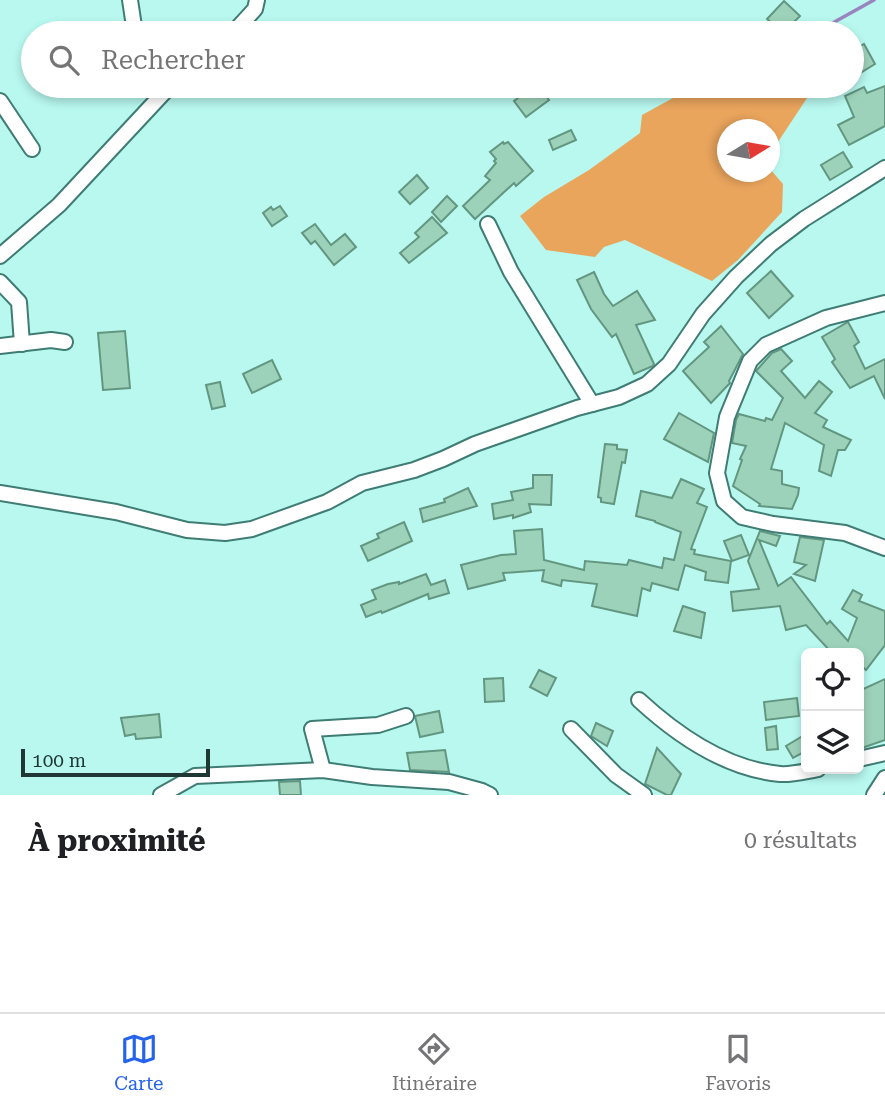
<!DOCTYPE html>
<html lang="fr">
<meta charset="utf-8">
<style>
:root{--surface:#fff;--page:#f2f2f2;--text:#202124;--muted:#757577;--line:#e0e0e0;--accent:#2563eb}
body{margin:0;font-family:"Roboto Serif",serif;background:var(--page);color:var(--text)}
.controls{position:absolute;right:21px;bottom:21px;display:grid;overflow:hidden;border-radius:10px;box-shadow:0 4px 10px #0003}
.controls button{width:63px;height:63px;display:grid;place-items:center;padding:0;border:0;border-bottom:2px solid var(--line);background:var(--surface);color:var(--text);font:35px sans-serif}
.compass{position:absolute;left:717px;top:119px;width:63px;height:63px;border-radius:50%;background:var(--surface);box-shadow:0 4px 10px #0003;rotate:79deg}
.scale{position:absolute;left:21px;bottom:18px;width:189px;box-sizing:border-box;padding-left:7px;border:4px solid #1f3835;border-top:0;font-size:19px;line-height:24px;white-space:nowrap;color:#1f3835;-webkit-text-stroke:5px #b8f8ef;paint-order:stroke}
.list{margin:0;padding:0;list-style:none}
h2{display:flex;justify-content:space-between;align-items:center;height:91px;margin:0;padding:0 28px;font-size:30px}
h2 small{font-size:23px;font-weight:400;color:var(--muted)}
.icon{flex:none;width:38px;height:38px;fill:none;stroke:currentColor;stroke-width:2;stroke-linecap:round;stroke-linejoin:round}
.map{position:relative;flex:none;width:885px;height:795px;overflow:hidden}
.search{position:absolute;background:var(--surface);box-shadow:0 4px 10px #0003;left:21px;right:21px;top:21px;height:77px;display:flex;align-items:center;gap:18px;box-sizing:border-box;padding:0 24px;border-radius:38px;color:var(--muted);font-size:26px}
.sheet{height:217px;background:var(--surface)}
nav{display:flex;justify-content:space-around;align-items:center;box-sizing:border-box;height:98px;border-top:2px solid var(--line);background:var(--surface);font-size:19px;color:var(--muted)}
nav a{display:grid;justify-items:center;gap:4px}
nav .on{color:var(--accent)}
.map>svg:first-child{display:block}
.forest{fill:#eaa55d}
.lines{fill:none;stroke-linecap:round;stroke-linejoin:round}
.stream{stroke:#9a86be;stroke-width:3.5}
.building{fill:#9dd2ba;stroke:#639680;stroke-width:2}
.street-casing{stroke:#3f7c74;stroke-width:18}
.street{stroke:#fff;stroke-width:14}
</style>
<div class="map">
<svg width="885" height="795" viewBox="0 0 885 795">
<rect width="100%" height="100%" fill="#b8f8ef"/>
<!-- forest -->
<polygon class="forest" points="695,86 822,86 823,92 809,95 770,154 770,130 728,130 728,172 770,172 770,169 783,184 782,212 738,260 712,281 625,240 604,247 595,257 546,250 520,216 544,197 589,170 640,133 642,115"/>
<g class="lines">
<!-- stream -->
<polyline class="stream" points="829,25 874,0"/>
</g>
<!-- building -->
<g class="building">
<polygon points="784,1 800,16 783,33 767,19"/>
<polygon points="864,44 875,64 857,75 852,65 852,51"/>
<polygon points="534,86 539,92 542,90 549,100 526,117 514,101"/>
<polygon points="885,86 885,126 849,145 838,125 854,117 845,96 864,87 867,93"/>
<polygon points="571,130 576,140 553,150 549,140"/>
<polygon points="503,142 504,144 508,142 533,171 516,186 514,183 475,219 463,206 490,180 485,176 496,163 494,161 496,159 490,152"/>
<polygon points="843,152 852,167 830,180 821,165"/>
<polygon points="417,175 428,188 410,204 399,192"/>
<polygon points="447,196 457,206 441,222 432,212"/>
<polygon points="280,206 287,216 272,226 263,213 271,207 273,210"/>
<polygon points="432,217 447,233 409,263 400,253 419,237 415,233"/>
<polygon points="315,224 331,245 345,234 356,247 334,265 315,241 311,244 302,233"/>
<polygon points="771,271 793,296 769,318 747,293"/>
<polygon points="594,272 604,294 613,306 637,291 655,320 636,325 654,364 653,366 634,374 616,334 612,337 591,309 577,280"/>
<polygon points="848,322 859,342 854,346 865,369 885,359 885,399 874,376 850,388 832,362 835,359 822,337"/>
<polygon points="721,326 743,354 729,381 730,383 711,403 683,371 709,347 704,342"/>
<polygon points="125,331 130,388 103,390 98,333"/>
<polygon points="781,349 792,361 781,371 805,398 819,381 832,392 815,413 827,420 823,427 851,440 845,450 838,450 831,476 819,471 824,445 785,423 771,469 782,471 782,484 799,488 798,495 792,509 759,506 760,504 733,486 742,460 740,459 746,446 732,443 736,420 739,414 765,421 766,418 772,420 783,398 756,371 772,353"/>
<polygon points="272,360 281,379 252,393 243,374"/>
<polygon points="220,382 225,406 212,409 206,385"/>
<polygon points="679,413 714,433 708,462 664,439"/>
<polygon points="605,444 617,445 617,449 627,450 625,463 622,462 614,504 601,502 601,498 598,497"/>
<polygon points="533,475 552,475 551,505 529,504 531,512 513,518 513,515 494,519 492,504 513,500 511,492 533,488"/>
<polygon points="681,479 704,489 697,503 707,507 691,549 695,550 694,554 731,561 728,583 705,580 706,572 685,565 678,590 652,583 650,591 642,588 637,616 592,606 597,584 562,580 561,586 542,581 544,570 503,573 505,580 468,589 461,565 501,555 516,554 514,531 542,529 544,560 584,570 585,561 627,565 629,560 662,568 664,558 674,560 681,532 655,522 655,521 636,516 641,491 672,498"/>
<polygon points="468,488 477,506 423,522 420,509 445,502 444,499"/>
<polygon points="404,522 412,541 368,561 361,546 379,538 377,534"/>
<polygon points="760,531 780,536 776,546 759,540 778,586 791,577 827,624 830,621 848,641 857,618 842,609 853,590 862,595 859,601 885,611 885,645 866,670 859,664 859,653 832,653 806,625 786,630 780,606 733,611 731,592 759,589 748,561"/>
<polygon points="741,535 749,555 732,561 724,541"/>
<polygon points="800,537 824,540 815,581 794,574 806,565 794,562"/>
<polygon points="426,574 431,585 445,580 449,593 429,599 428,594 382,613 381,611 366,617 361,605 376,599 372,590 388,584 399,582 399,584"/>
<polygon points="683,606 705,613 701,638 674,631"/>
<polygon points="539,670 556,678 547,696 530,687"/>
<polygon points="503,678 504,701 485,702 484,679"/>
<polygon points="885,679 885,740 859,749 859,719 863,717 859,708 859,691"/>
<polygon points="797,698 799,716 766,720 764,702"/>
<polygon points="439,711 443,732 420,737 415,716"/>
<polygon points="159,714 161,737 136,739 135,734 125,736 121,718"/>
<polygon points="596,723 613,731 607,746 591,736"/>
<polygon points="776,726 778,749 767,750 765,728"/>
<polygon points="806,734 806,751 793,758 786,746"/>
<polygon points="657,748 681,774 671,795 667,795 645,784"/>
<polygon points="445,750 449,772 410,770 407,753"/>
<polygon points="300,781 301,795 280,795 279,782"/>
</g>
<g class="lines">
<defs>
<g id="street">
<polyline points="130,0 135,33"/>
<polyline points="233,33 255,9 257,0"/>
<polyline points="0,101 32,149"/>
<polyline points="488,224 511,272 592,404"/>
<polyline points="0,256 59,205 170,86"/>
<polyline points="0,282 19,302 22,344"/>
<polyline points="885,303 826,318 766,345 750,361 727,417 717,473 724,501 742,517 773,524 845,533 885,548"/>
<polyline points="0,346 51,340 65,342"/>
<polyline points="0,493 116,512 187,530 225,533 252,529 327,502 362,483 414,470 443,459 475,444 577,408 619,397 647,384 669,364 703,314 736,277 771,244 804,219 885,168"/>
<path d="M639 700C678 736 726 769 780 774 792 775 806 771 818 769"/>
<polyline points="571,729 616,775 644,795"/>
<polyline points="859,759 885,753"/>
<polyline points="323,770 312,729 378,725 406,716"/>
<polyline points="161,795 195,776 323,770 372,777 449,782 482,791 490,795"/>
<polyline points="874,795 885,778"/>
</g>
</defs>
<!-- street casing -->
<use href="#street" class="street-casing"/>
<!-- street -->
<use href="#street" class="street"/>
</g>
</svg>
<div class="controls">
<button><svg class="icon" aria-label="locate" viewBox="0 0 24 24"><circle cx="12" cy="12" r="6"/><path d="M12 2v4M12 18v4M2 12h4M18 12h4"/></svg></button>
<button><svg class="icon" aria-label="layers" viewBox="0 0 24 24"><path d="M12 4l9 5-9 5-9-5zM3 14l9 5 9-5"/></svg></button>
</div>
<svg class="compass" viewBox="-18 -18 36 36"><path d="M0-13l5 13h-10z" fill="#e53935"/><path d="M0 13l5-13h-10z" fill="#757577"/></svg>
<div class="scale">100 m</div>
<div class="search"><svg class="icon" aria-label="search" viewBox="0 0 24 24"><circle cx="10" cy="10" r="6"/><path d="M15 15l6 6"/></svg>Rechercher</div>
</div>
<section class="sheet">
<h2>À proximité<small>0 résultats</small></h2>
<ul class="list">
</ul>
</section>
<nav>
<a class="on"><svg class="icon" aria-label="map" viewBox="0 0 24 24"><path d="M3 6l6-2 6 2 6-2v14l-6 2-6-2-6 2zM9 4v14M15 6v14"/></svg>Carte</a>
<a><svg class="icon" aria-label="directions" viewBox="0 0 24 24"><path d="M12 3l9 9-9 9-9-9zM9 14v-3h6M13 9l2 2-2 2"/></svg>Itinéraire</a>
<a><svg class="icon" aria-label="saved" viewBox="0 0 24 24"><path d="M7 4h10v16l-5-4-5 4z"/></svg>Favoris</a>
</nav>
